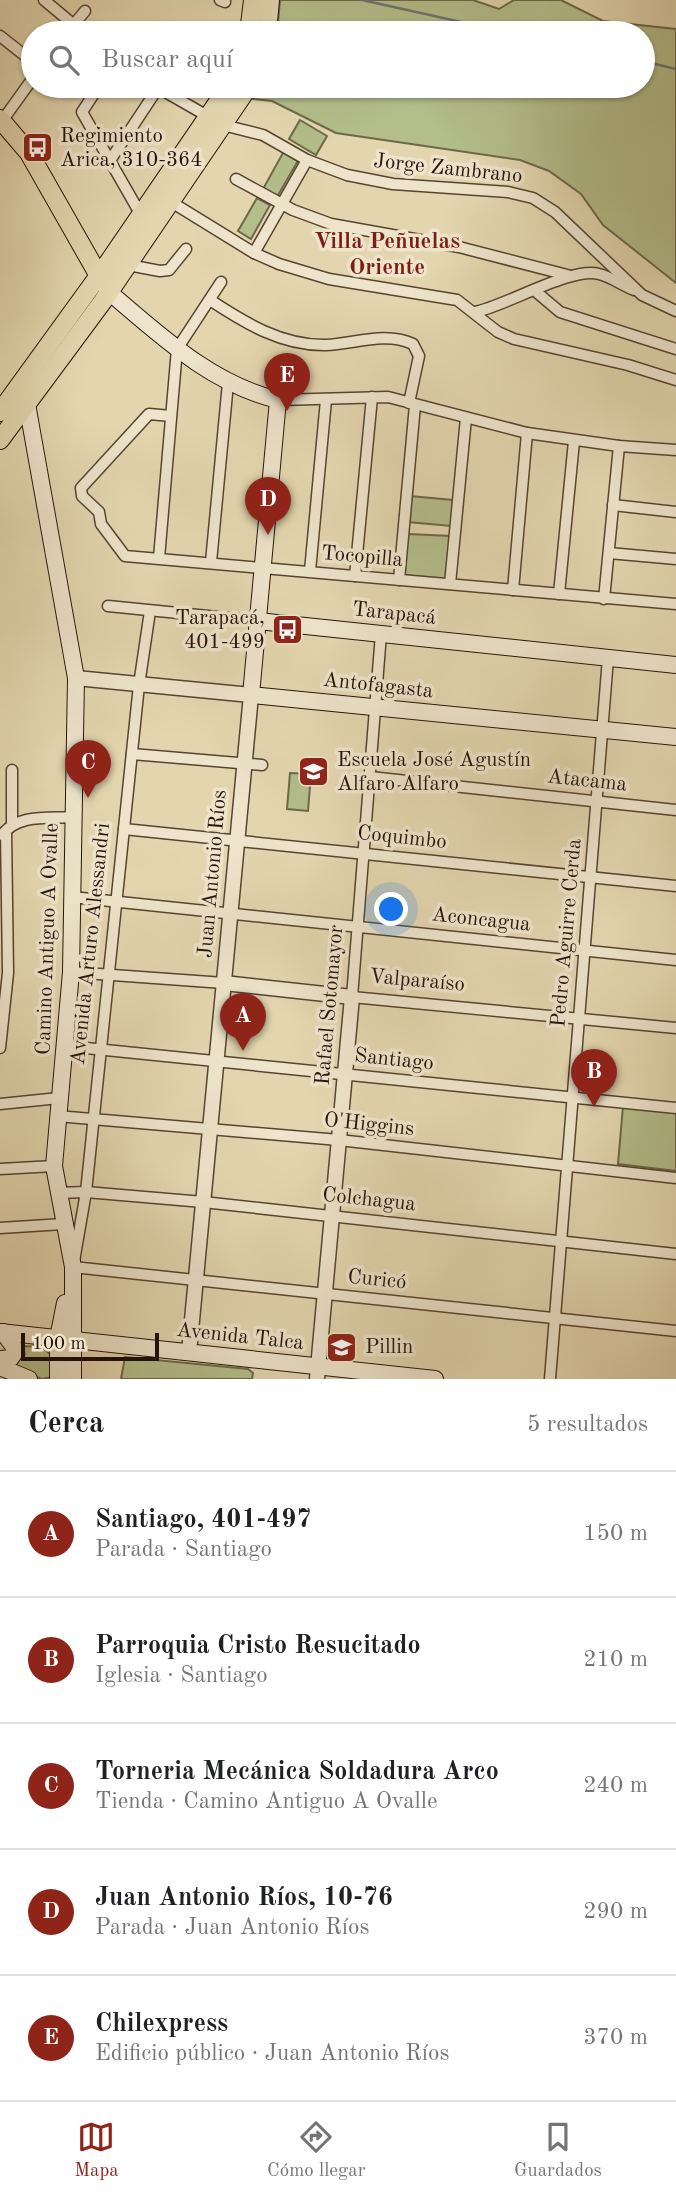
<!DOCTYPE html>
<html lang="es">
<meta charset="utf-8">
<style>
:root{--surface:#fff;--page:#f6f6f6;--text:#202124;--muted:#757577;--line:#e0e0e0;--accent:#8f2418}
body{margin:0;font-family:"Old Standard TT",serif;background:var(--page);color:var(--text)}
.scale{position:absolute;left:21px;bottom:18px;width:138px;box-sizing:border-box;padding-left:7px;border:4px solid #26140a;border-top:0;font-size:19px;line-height:24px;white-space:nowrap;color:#26140a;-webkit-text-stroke:5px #ede4cb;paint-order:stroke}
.you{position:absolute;left:392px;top:910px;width:24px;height:24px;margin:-18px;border:5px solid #fff;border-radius:50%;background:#1a73e8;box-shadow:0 0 0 10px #1a73e833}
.badge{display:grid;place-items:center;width:46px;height:46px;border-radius:50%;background:var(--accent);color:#fff;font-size:23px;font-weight:700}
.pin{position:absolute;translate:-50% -58px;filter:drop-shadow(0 2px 4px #0008)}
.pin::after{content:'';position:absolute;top:37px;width:24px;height:21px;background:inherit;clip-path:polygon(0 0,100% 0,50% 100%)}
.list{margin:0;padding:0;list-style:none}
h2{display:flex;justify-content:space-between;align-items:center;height:91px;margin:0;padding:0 28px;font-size:30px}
h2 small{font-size:23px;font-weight:400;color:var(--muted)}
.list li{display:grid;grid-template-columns:46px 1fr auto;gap:21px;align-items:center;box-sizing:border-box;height:126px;padding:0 28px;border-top:2px solid var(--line)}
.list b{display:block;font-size:26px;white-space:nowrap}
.list p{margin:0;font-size:23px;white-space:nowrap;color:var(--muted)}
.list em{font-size:23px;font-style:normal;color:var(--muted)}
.icon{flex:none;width:38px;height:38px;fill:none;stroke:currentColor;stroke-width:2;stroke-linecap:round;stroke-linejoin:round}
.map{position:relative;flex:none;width:676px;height:1379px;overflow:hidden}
.search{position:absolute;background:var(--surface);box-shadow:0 2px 5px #0004;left:21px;right:21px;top:21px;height:77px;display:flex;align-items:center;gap:18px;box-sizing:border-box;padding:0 24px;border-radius:38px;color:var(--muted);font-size:26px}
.sheet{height:721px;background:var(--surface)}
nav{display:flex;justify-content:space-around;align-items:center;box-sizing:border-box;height:98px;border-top:2px solid var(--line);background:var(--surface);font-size:19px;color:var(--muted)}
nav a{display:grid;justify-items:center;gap:4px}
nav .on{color:var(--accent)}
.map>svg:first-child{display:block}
.green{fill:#b3be8b;stroke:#6c694a;stroke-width:2}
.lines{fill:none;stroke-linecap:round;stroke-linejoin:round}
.stream{stroke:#6a7670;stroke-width:2.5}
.minor-casing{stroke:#543;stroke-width:13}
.tertiary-casing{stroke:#543;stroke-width:17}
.secondary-casing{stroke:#26140a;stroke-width:18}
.primary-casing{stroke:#26140a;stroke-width:20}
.minor{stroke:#ede4cb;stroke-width:10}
.tertiary{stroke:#ede4cb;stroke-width:14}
.secondary{stroke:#ede4cb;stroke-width:16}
.primary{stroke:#e3d6af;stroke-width:18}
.labels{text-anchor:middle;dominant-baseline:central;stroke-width:7;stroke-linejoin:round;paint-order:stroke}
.poi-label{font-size:21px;fill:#26140a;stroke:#ede4cb;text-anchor:start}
.street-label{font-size:21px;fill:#26140a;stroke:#ede4cb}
.neighbourhood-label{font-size:23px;font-weight:bold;fill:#7a1f14;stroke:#ede4cb}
</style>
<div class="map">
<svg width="676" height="1379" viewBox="0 0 676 1379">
<rect width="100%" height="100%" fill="#e3d6af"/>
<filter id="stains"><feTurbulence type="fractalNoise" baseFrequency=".00286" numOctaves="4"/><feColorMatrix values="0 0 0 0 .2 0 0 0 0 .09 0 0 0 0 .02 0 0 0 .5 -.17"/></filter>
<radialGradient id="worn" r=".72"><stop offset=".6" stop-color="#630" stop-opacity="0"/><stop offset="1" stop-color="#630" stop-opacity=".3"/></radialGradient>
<!-- green -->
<g class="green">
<polygon points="280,0 473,0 499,9 514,0 561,0 603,21 676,29 676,283 603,225 581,194 549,171 520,160 336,133 272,101 253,99 260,86 643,86 643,33 277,33"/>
<polygon points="300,120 327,136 316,155 289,139"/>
<polygon points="284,151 299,159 277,197 263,189"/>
<polygon points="257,198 270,205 251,239 238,231"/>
<polygon points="410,496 453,500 451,526 408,522"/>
<polygon points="408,534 451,536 447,579 404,575"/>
<polygon points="290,773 311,774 308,811 287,809"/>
<polygon points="623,1106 676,1111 676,1171 618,1164"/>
<polygon points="22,1346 42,1347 51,1355 52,1377 42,1379 12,1368 25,1354"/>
<polygon points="125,1357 248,1369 253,1373 252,1379 121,1379"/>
</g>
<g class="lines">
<!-- stream -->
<g class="stream">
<polyline points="362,0 511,33"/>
<polyline points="643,61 676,69"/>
</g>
<defs>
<g id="minor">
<polyline points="44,0 74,25"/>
<polyline points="220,0 225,2"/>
<polyline points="67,33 85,11"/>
<polyline points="0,36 33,62"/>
<polyline points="99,86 82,112 141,215"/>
<polyline points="155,86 223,125 263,135 307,160 347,175 393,184 508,192 533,198 555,212 642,295 676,311"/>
<polyline points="2,121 33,78"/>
<polyline points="111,159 158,88"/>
<polyline points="236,179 293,210 331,224 459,247 571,276"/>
<polyline points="168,200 254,253 279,264 329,279 457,300 498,332 514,339 628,365 676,380"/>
<polyline points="254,253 307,160"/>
<polyline points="128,265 160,271 169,270 186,249"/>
<polyline points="534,290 560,312 676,349"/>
<path d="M210 300C245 323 282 346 326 345 354 344 385 331 413 344L419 356 409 403"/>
<path d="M475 312C506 306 572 266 599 274 611 277 622 285 634 290"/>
<polyline points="278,400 388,397 527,433 619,446 676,450"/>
<polyline points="171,416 149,414 81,488 82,496 99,512 101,524 125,556 676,604"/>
<polyline points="613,505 676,512"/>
<polyline points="609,553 676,559"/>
<polyline points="159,558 177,349 221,282"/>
<polyline points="211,562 228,383"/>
<polyline points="310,571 326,400"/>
<polyline points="355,576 372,397"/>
<polyline points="399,580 415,405"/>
<polyline points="450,584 466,418"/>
<polyline points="513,590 527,433"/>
<polyline points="559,594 574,441"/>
<polyline points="604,599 619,446"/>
<polyline points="108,606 258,621"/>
<polyline points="150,611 139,685 86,1192 73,1267 676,1331"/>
<polyline points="381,634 352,997 676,1028"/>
<polyline points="132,754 262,765"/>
<polyline points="370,777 676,810"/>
<polyline points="12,825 12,770"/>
<polyline points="124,829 676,886"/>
<path d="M2 835C19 813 49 819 74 817"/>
<polyline points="72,897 676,960"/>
<polyline points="71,972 224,983"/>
<polyline points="66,1046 676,1108"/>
<polyline points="0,1048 8,973 6,831"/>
<polyline points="0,1104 59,1098"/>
<polyline points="57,1116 339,1140 676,1178"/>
<polyline points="0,1169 54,1166"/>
<polyline points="57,1193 86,1192 203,1202 676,1254"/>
<polyline points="0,1228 63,1224"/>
<polyline points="550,1379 608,658"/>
</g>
<g id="tertiary">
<polyline points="76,678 251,695 189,1352"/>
<polyline points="224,983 352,997 317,1379"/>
</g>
<g id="secondary">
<path d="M109 292C161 336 211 384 278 400L251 695 676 737"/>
<polyline points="27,404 76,678 71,972 54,1166 73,1267 73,1379"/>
<polyline points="258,621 676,665"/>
<polyline points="0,1332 435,1379"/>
<polyline points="0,1359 11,1358 16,1350 3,1332"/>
<polyline points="0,1367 29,1379"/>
<polyline points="58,1379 58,1338 65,1303"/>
</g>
<g id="primary">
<polyline points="249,33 253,0"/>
<polyline points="267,33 270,0"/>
<polyline points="0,119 29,153 103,283"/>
<polyline points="0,412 108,263 229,86"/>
<polyline points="0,440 103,301 249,86"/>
</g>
</defs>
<!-- minor casing -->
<use href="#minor" class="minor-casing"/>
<!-- tertiary casing -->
<use href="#tertiary" class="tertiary-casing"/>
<!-- secondary casing -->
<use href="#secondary" class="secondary-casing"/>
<!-- primary casing -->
<use href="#primary" class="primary-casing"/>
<!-- minor -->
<use href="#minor" class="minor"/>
<!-- tertiary -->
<use href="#tertiary" class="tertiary"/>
<!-- secondary -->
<use href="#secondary" class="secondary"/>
<!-- primary -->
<use href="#primary" class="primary"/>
</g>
<!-- icons -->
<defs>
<symbol id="bus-square" viewBox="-11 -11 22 22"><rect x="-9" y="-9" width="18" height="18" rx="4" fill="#8f2418" stroke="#ede4cb"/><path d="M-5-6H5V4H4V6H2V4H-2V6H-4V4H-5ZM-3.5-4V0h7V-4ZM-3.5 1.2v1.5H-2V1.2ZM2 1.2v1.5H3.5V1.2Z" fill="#fff"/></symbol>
<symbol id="school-square" viewBox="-11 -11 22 22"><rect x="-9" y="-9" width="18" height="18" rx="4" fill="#8f2418" stroke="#ede4cb"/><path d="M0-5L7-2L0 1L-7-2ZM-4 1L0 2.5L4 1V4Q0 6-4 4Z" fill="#fff"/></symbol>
</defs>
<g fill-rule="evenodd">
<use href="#bus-square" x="20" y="130" width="35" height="35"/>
<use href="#bus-square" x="270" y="612" width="35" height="35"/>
<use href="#school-square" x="296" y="754" width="35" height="35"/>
<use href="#school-square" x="324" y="1330" width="35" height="35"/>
</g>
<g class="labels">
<!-- poi labels -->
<g class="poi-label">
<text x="60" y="136">Regimiento<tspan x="60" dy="24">Arica, 310-364</tspan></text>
<text x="265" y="618" text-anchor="end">Tarapacá,<tspan x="265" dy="24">401-499</tspan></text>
<text x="337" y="760">Escuela José Agustín<tspan x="337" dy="24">Alfaro Alfaro</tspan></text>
<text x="365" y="1347">Pillin</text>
</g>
<!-- street labels -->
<g class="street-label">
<text transform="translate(448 169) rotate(6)">Jorge Zambrano</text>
<text transform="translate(362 557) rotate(5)">Tocopilla</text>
<text transform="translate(394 614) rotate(6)">Tarapacá</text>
<text transform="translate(378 686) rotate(6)">Antofagasta</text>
<text transform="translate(587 781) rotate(6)">Atacama</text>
<text transform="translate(402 838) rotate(6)">Coquimbo</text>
<text transform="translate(213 874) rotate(-85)">Juan Antonio Ríos</text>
<text transform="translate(481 920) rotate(6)">Aconcagua</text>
<text transform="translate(567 933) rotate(-85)">Pedro Aguirre Cerda</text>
<text transform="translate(48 939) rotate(-88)">Camino Antiguo A Ovalle</text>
<text transform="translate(91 944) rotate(-84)">Avenida Arturo Alessandri</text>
<text transform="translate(417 981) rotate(5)">Valparaíso</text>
<text transform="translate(330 1005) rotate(-85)">Rafael Sotomayor</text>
<text transform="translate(394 1060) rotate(6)">Santiago</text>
<text transform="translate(369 1125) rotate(6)">O'Higgins</text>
<text transform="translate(369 1200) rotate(6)">Colchagua</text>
<text transform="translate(377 1280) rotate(6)">Curicó</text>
<text transform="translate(240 1337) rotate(6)">Avenida Talca</text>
</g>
<!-- neighbourhood labels -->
<g class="neighbourhood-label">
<text x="387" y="241">Villa Peñuelas<tspan x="387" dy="26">Oriente</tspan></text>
</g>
</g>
<rect width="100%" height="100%" filter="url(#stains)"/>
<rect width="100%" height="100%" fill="url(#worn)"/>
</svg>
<div class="scale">100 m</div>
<div class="you"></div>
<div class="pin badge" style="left:243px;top:1051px">A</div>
<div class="pin badge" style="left:594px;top:1107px">B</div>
<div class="pin badge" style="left:88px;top:798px">C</div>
<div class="pin badge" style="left:268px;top:535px">D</div>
<div class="pin badge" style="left:287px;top:411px">E</div>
<div class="search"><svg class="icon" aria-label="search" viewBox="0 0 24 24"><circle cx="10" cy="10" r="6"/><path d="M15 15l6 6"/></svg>Buscar aquí</div>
</div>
<section class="sheet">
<h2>Cerca<small>5 resultados</small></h2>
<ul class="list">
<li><span class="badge">A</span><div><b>Santiago, 401-497</b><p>Parada · Santiago</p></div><em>150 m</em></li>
<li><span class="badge">B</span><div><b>Parroquia Cristo Resucitado</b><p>Iglesia · Santiago</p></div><em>210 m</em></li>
<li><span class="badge">C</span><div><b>Torneria Mecánica Soldadura Arco</b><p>Tienda · Camino Antiguo A Ovalle</p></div><em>240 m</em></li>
<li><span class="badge">D</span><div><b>Juan Antonio Ríos, 10-76</b><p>Parada · Juan Antonio Ríos</p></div><em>290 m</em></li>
<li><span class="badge">E</span><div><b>Chilexpress</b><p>Edificio público · Juan Antonio Ríos</p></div><em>370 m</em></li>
</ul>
</section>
<nav>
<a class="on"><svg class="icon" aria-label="map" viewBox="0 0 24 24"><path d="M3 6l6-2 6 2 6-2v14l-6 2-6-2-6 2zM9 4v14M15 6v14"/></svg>Mapa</a>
<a><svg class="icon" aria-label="directions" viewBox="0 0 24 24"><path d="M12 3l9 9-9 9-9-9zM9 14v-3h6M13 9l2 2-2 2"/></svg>Cómo llegar</a>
<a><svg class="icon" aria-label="saved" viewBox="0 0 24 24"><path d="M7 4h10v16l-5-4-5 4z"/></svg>Guardados</a>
</nav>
